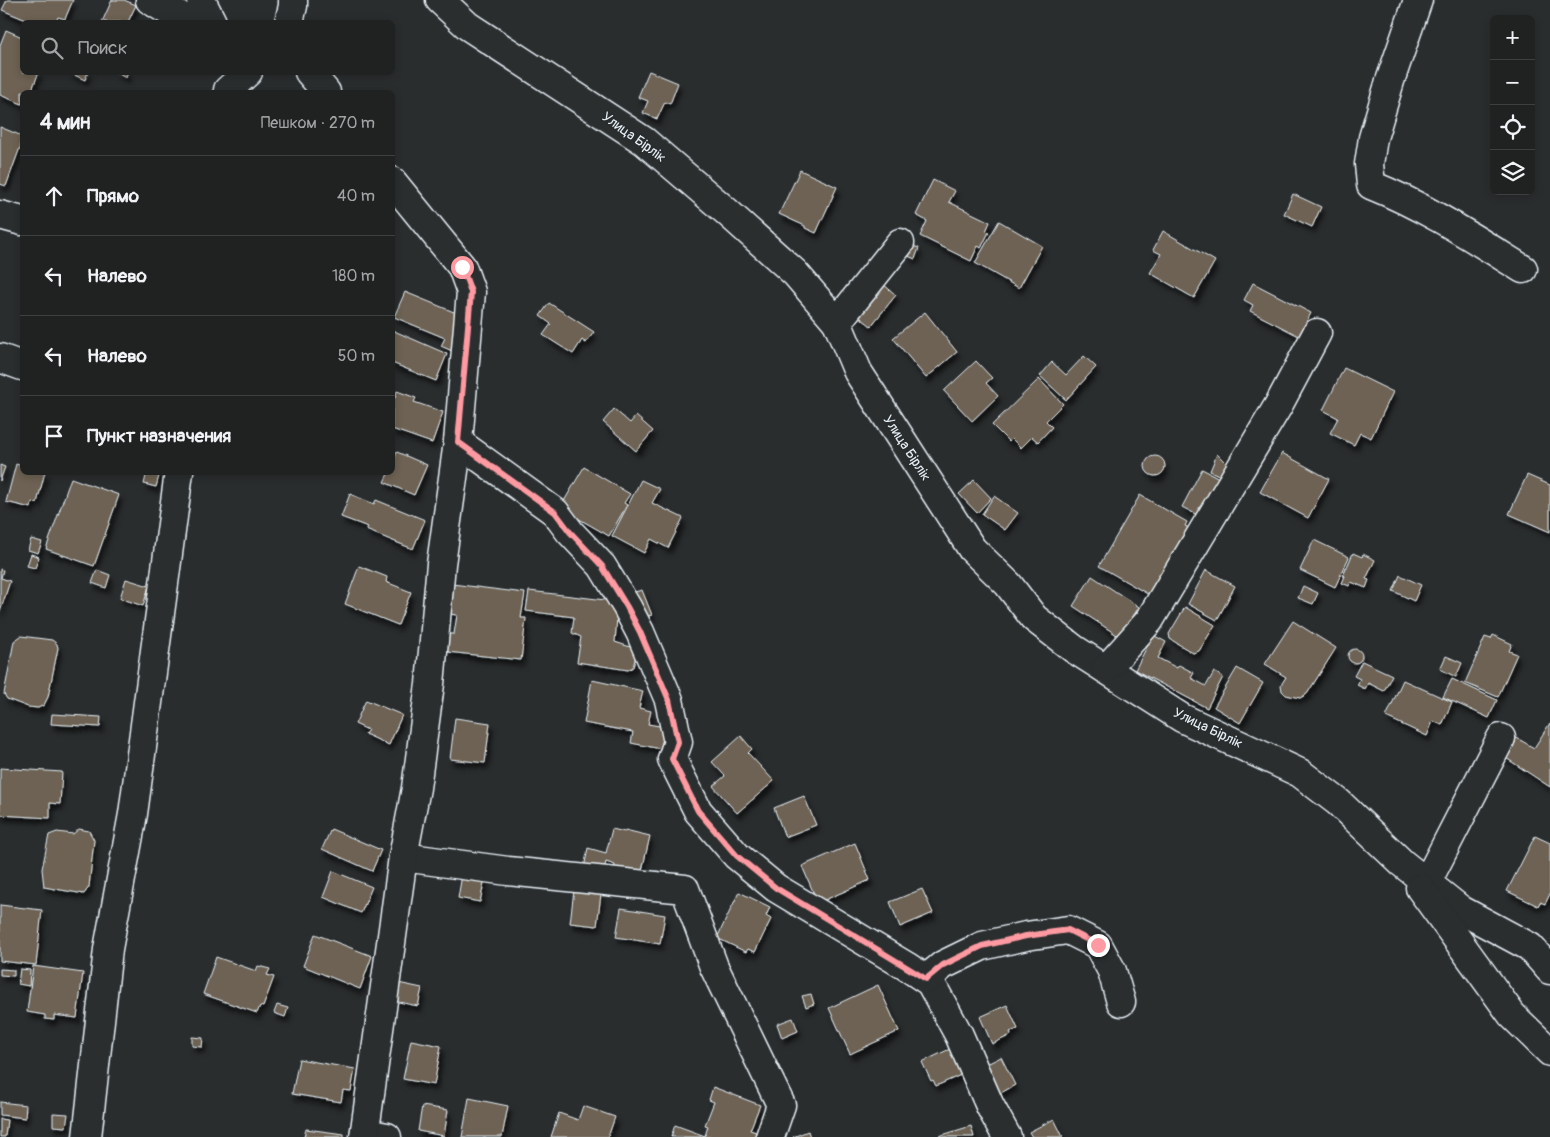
<!DOCTYPE html>
<html lang="ru">
<meta charset="utf-8">
<style>
:root{--surface:#202222;--page:#282a2a;--text:#f1f3f6;--muted:#a2a4a5;--line:#3d3f40}
body{margin:0;font-family:Pangolin,sans-serif;background:var(--page);color:var(--text)}
.controls{position:absolute;right:15px;top:15px;display:grid;overflow:hidden;border-radius:8px;box-shadow:0 2px 8px #0003}
.controls button{width:45px;height:45px;display:grid;place-items:center;padding:0;border:0;border-bottom:1px solid var(--line);background:var(--surface);color:var(--text);font:25px sans-serif}
.stop{position:absolute;width:15px;height:15px;margin:-11px;border:4px solid #ff9aa2;border-radius:50%;background:#fff}
.stop.end{background:#ff9aa2;border-color:#fff;box-shadow:0 1px 5px #0008}
.list{margin:0;padding:0;list-style:none}
h2{display:flex;justify-content:space-between;align-items:center;height:65px;margin:0;padding:0 20px;font-size:21px}
h2 small{font-size:16px;font-weight:400;color:var(--muted)}
.list li{display:grid;grid-template-columns:32px 1fr auto;gap:15px;align-items:center;box-sizing:border-box;height:80px;padding:0 20px;border-top:1px solid var(--line)}
.list b{display:block;font-size:19px;white-space:nowrap}
.list em{font-size:16px;font-style:normal;color:var(--muted)}
.icon{flex:none;width:28px;height:28px;fill:none;stroke:currentColor;stroke-width:2;stroke-linecap:round;stroke-linejoin:round}
.map{position:relative;flex:none;width:1550px;height:1137px;overflow:hidden}
.search{position:absolute;background:var(--surface);box-shadow:0 2px 8px #0003;left:20px;top:20px;width:375px;height:55px;display:flex;align-items:center;gap:12px;box-sizing:border-box;padding:0 18px;border-radius:8px;color:var(--muted);font-size:19px}
.panel{position:absolute;background:var(--surface);box-shadow:0 2px 8px #0003;left:20px;top:90px;width:375px;height:385px;border-radius:8px}
.map>svg:first-child{display:block}
.building{fill:#6d6253;stroke:#e8f1f8;filter:url(#shadow)}
.lines{fill:none;stroke-linecap:round;stroke-linejoin:round}
.street-casing{stroke:#e8f1f8;stroke-width:31}
.street{stroke:#2a2d2e;stroke-width:28}
.route{stroke:#ff9aa2;stroke-width:6}
.labels{text-anchor:middle;dominant-baseline:central;stroke-width:4;stroke-linejoin:round;paint-order:stroke}
.street-label{font-size:14px;fill:#e8f1f8;stroke:#2a2d2e}
</style>
<div class="map">
<svg width="1550" height="1137" viewBox="0 0 1550 1137">
<defs>
<filter id="shadow"><feDropShadow dx="3" dy="5.5" stdDeviation="2.5" flood-color="#0009"/></filter>
</defs>
<rect width="100%" height="100%" fill="#2a2d2e"/>
<filter id="ink" filterUnits="userSpaceOnUse"><feTurbulence type="fractalNoise" baseFrequency=".02" numOctaves="2"/><feDisplacementMap in="SourceGraphic" scale="10" xChannelSelector="R" yChannelSelector="G"/><feConvolveMatrix kernelMatrix="1 2 1 2 8 2 1 2 1" color-interpolation-filters="sRGB"/></filter>
<g filter="url(#ink)">
<!-- building -->
<g class="building">
<polygon points="7,0 73,0 65,19 58,17 56,22 31,22 2,10"/>
<polygon points="112,0 124,0 136,5 128,22 102,22"/>
<polygon points="6,30 22,37 22,72 39,72 31,92 22,92 22,104 0,95 0,45"/>
<polygon points="649,71 678,83 670,104 665,102 657,119 643,113 648,101 638,97"/>
<polygon points="68,72 88,72 85,80"/>
<polygon points="115,72 128,72 126,78"/>
<polygon points="0,127 22,136 22,142 6,186 0,184"/>
<polygon points="800,170 837,187 816,233 805,228 805,226 779,214"/>
<polygon points="933,180 955,191 949,202 990,222 986,231 989,232 981,248 978,246 971,261 920,236 927,221 916,215"/>
<polygon points="1293,194 1321,207 1312,227 1284,214"/>
<polygon points="999,221 1042,246 1019,288 975,263"/>
<polygon points="1163,231 1215,261 1194,298 1150,273 1161,254 1153,250"/>
<polygon points="913,246 919,248 915,259 908,256"/>
<polygon points="1253,283 1311,313 1299,336 1250,311 1253,305 1244,300"/>
<polygon points="883,284 896,295 871,326 857,315"/>
<polygon points="405,292 466,317 452,351 441,346 445,338 394,317"/>
<polygon points="549,303 594,332 586,343 582,340 573,354 543,335 551,324 540,316"/>
<polygon points="925,312 957,352 926,378 893,338"/>
<polygon points="392,330 447,354 436,381 392,363"/>
<polygon points="1084,356 1096,367 1066,400 1040,376 1052,362 1066,375"/>
<polygon points="976,361 992,378 986,383 998,396 972,421 944,391"/>
<polygon points="1344,368 1393,392 1371,438 1360,433 1354,445 1330,433 1338,418 1323,410"/>
<polygon points="1039,379 1063,404 1046,421 1052,427 1038,442 1032,437 1021,448 1012,439 1009,442 992,425"/>
<polygon points="397,391 416,398 414,402 443,412 432,443 392,429 392,397 395,398"/>
<polygon points="614,409 630,423 636,416 653,431 636,451 603,422"/>
<polygon points="397,452 427,465 414,495 384,482 389,472 392,472 392,464"/>
<polygon points="1282,453 1329,479 1308,518 1260,492"/>
<polygon points="1217,454 1228,465 1223,477 1210,471"/>
<circle cx="1155" cy="466" r="10"/>
<polygon points="16,464 22,466 22,472 45,472 37,503 32,502 31,508 6,502"/>
<polygon points="0,465 5,467 0,481"/>
<polygon points="584,467 630,494 624,503 627,505 609,536 560,508"/>
<polygon points="1202,469 1221,479 1201,517 1182,507"/>
<polygon points="147,472 160,472 156,487 144,484"/>
<polygon points="1527,475 1550,485 1550,532 1509,514"/>
<polygon points="71,478 119,495 94,566 46,549"/>
<polygon points="641,480 660,489 652,503 683,518 668,548 651,539 644,553 612,536"/>
<polygon points="974,480 991,498 977,513 959,494"/>
<polygon points="350,494 374,504 376,500 425,520 413,549 366,530 368,527 341,517"/>
<polygon points="1140,495 1187,522 1185,526 1191,529 1153,597 1099,566"/>
<polygon points="994,496 1018,513 1005,530 982,514"/>
<polygon points="31,539 42,542 38,553 28,550"/>
<polygon points="1314,540 1349,557 1335,587 1300,570"/>
<polygon points="1353,553 1362,557 1363,554 1375,560 1366,579 1369,580 1366,588 1351,582 1349,586 1342,583 1345,576 1343,576"/>
<polygon points="31,554 39,557 35,568 27,566"/>
<polygon points="359,566 387,577 386,582 411,592 398,625 345,604"/>
<polygon points="0,569 3,570 1,578 10,581 0,612"/>
<polygon points="97,570 110,575 106,588 92,583"/>
<polygon points="1206,570 1235,586 1217,620 1188,604"/>
<polygon points="1400,575 1421,585 1414,601 1393,591"/>
<polygon points="1092,576 1139,607 1120,637 1073,606"/>
<polygon points="126,579 149,586 143,606 120,598"/>
<polygon points="452,584 525,593 521,618 526,618 521,660 447,652 449,634 454,634 457,615 448,614"/>
<polygon points="1303,586 1318,593 1313,604 1298,598"/>
<polygon points="642,590 652,615 641,618 631,593"/>
<polygon points="529,591 614,601 618,605 615,642 636,649 637,652 633,667 628,670 577,662 581,637 572,633 574,617 526,611"/>
<polygon points="1185,607 1215,625 1199,651 1193,653 1170,639 1169,634"/>
<polygon points="1293,621 1336,648 1307,694 1300,698 1286,695 1282,691 1281,685 1286,677 1265,664"/>
<polygon points="1153,635 1166,642 1158,658 1177,668 1179,665 1194,673 1191,678 1206,686 1214,672 1223,677 1207,708 1135,670"/>
<polygon points="1493,635 1512,644 1509,651 1517,654 1498,697 1465,683 1485,637 1491,639"/>
<polygon points="21,636 52,640 57,644 58,648 48,697 44,705 38,708 28,707 7,699 4,694 14,641"/>
<circle cx="1355" cy="656" r="7"/>
<polygon points="1446,656 1462,663 1456,677 1440,669"/>
<polygon points="1362,661 1392,675 1384,691 1368,683 1365,689 1357,685 1360,679 1354,676"/>
<polygon points="1237,668 1263,683 1240,723 1214,707"/>
<polygon points="1452,679 1497,700 1489,718 1443,697"/>
<polygon points="592,680 643,691 639,708 651,711 648,724 665,727 661,749 631,743 633,732 584,723"/>
<polygon points="1403,680 1452,702 1442,725 1433,721 1427,736 1386,717"/>
<polygon points="366,700 402,715 389,745 365,734 368,730 355,724"/>
<polygon points="52,714 101,717 100,727 51,724"/>
<polygon points="455,718 490,723 485,763 450,759"/>
<polygon points="1550,723 1550,787 1503,756 1515,737 1534,748"/>
<polygon points="741,736 752,749 748,753 774,781 737,813 713,786 725,776 712,762"/>
<polygon points="0,768 62,772 60,804 50,803 50,818 0,815"/>
<polygon points="804,796 816,825 785,837 774,808"/>
<polygon points="79,829 89,831 94,840 89,887 84,894 44,887 42,869 49,835 57,832 73,834"/>
<polygon points="331,829 381,850 372,871 322,849"/>
<polygon points="612,829 625,832 625,830 650,836 641,875 613,873 615,865 606,862 603,873 584,868 588,848 606,853"/>
<polygon points="1535,836 1550,843 1550,894 1545,904 1540,902 1538,906 1507,891"/>
<polygon points="855,843 870,880 818,903 802,866"/>
<polygon points="463,869 486,873 480,902 458,898"/>
<polygon points="333,871 372,887 361,913 323,897"/>
<polygon points="922,889 933,913 900,927 890,902"/>
<polygon points="574,890 601,894 597,926 570,923"/>
<polygon points="739,892 770,907 766,916 771,919 755,952 748,949 746,952 717,938"/>
<polygon points="0,905 42,910 36,965 0,961"/>
<polygon points="621,908 665,915 660,944 616,937"/>
<polygon points="315,934 372,956 360,989 303,966"/>
<polygon points="216,957 256,971 258,966 270,969 267,975 274,977 263,1007 260,1006 257,1013 203,994"/>
<polygon points="33,966 83,973 77,1018 54,1015 54,1020 45,1019 45,1015 27,1012"/>
<polygon points="0,969 14,970 14,976 0,975"/>
<polygon points="20,969 30,970 29,986 18,984"/>
<polygon points="398,983 422,988 418,1006 394,1001"/>
<polygon points="878,985 899,1031 850,1054 829,1008"/>
<polygon points="811,994 814,1004 806,1007 802,996"/>
<polygon points="277,1005 288,1008 285,1017 274,1013"/>
<polygon points="1007,1005 1018,1029 1010,1032 1011,1035 992,1044 980,1017"/>
<polygon points="793,1018 798,1031 782,1038 777,1024"/>
<polygon points="192,1037 203,1038 202,1047 192,1046"/>
<polygon points="411,1040 441,1046 434,1085 403,1079"/>
<polygon points="952,1048 963,1074 936,1086 933,1080 931,1081 922,1062"/>
<polygon points="1001,1057 1015,1085 999,1094 985,1065"/>
<polygon points="299,1059 355,1069 351,1091 343,1090 341,1102 292,1094"/>
<polygon points="713,1087 760,1105 750,1130 756,1132 754,1137 671,1137 675,1125 705,1136 708,1126 705,1125 714,1102 709,1100"/>
<polygon points="469,1098 508,1106 502,1137 462,1137"/>
<polygon points="0,1102 26,1105 25,1118 0,1115"/>
<polygon points="422,1106 448,1110 444,1136 418,1131"/>
<polygon points="583,1106 615,1117 608,1137 551,1137 559,1113 578,1120"/>
<polygon points="53,1113 68,1114 66,1127 53,1126"/>
<polygon points="0,1119 7,1120 5,1137 0,1137"/>
<polygon points="1054,1119 1063,1137 1032,1137 1029,1132"/>
<polygon points="971,1126 974,1137 939,1137 939,1136"/>
<polygon points="306,1129 344,1134 344,1137 304,1137"/>
<polygon points="808,1131 810,1137 793,1137"/>
</g>
<g class="lines">
<defs>
<g id="street">
<polyline points="150,0 170,12 196,22"/>
<polyline points="201,0 212,22"/>
<polyline points="440,0 468,26 644,141 726,211 795,273 837,322 858,372 972,549 1008,584 1034,618 1074,649 1182,718 1300,773 1338,802 1402,863 1461,910 1530,947 1550,970"/>
<path d="M1418 0 1390 81 1373 138 1369 164 1371 185C1426 207 1473 238 1523 269"/>
<polyline points="289,22 293,6 293,0"/>
<polyline points="309,72 326,92"/>
<polyline points="228,90 248,72"/>
<polyline points="0,215 22,221"/>
<polyline points="837,322 900,243"/>
<polyline points="0,358 22,366"/>
<polyline points="458,442 555,512 570,532 602,566 627,607 640,632 669,700 678,742 672,759 698,811 737,856 776,888 906,966 930,982 959,1035 990,1106 1007,1137"/>
<polyline points="1106,669 1149,621 1278,406 1317,333"/>
<polyline points="403,857 508,871 685,889 714,967 781,1105 770,1137"/>
<polyline points="1427,882 1501,738"/>
<polyline points="1420,888 1512,1015 1550,1052"/>
<polyline points="926,979 943,965 982,946 1026,936 1068,930 1098,945 1112,971 1121,1002"/>
<polyline points="365,1133 387,1137"/>
<polyline points="87,1137 108,949 133,814 179,472"/>
<polyline points="364,1137 403,857 416,788 430,684 441,564 458,442 471,292 462,267 392,181"/>
</g>
</defs>
<!-- street casing -->
<use href="#street" class="street-casing"/>
<!-- street -->
<use href="#street" class="street"/>
</g>
</g>
<g class="lines" filter="url(#ink)">
<!-- route -->
<polyline class="route" points="462,267 471,292 458,442 555,512 570,532 602,566 627,607 640,632 669,700 678,742 672,759 698,811 737,856 776,888 926,979 943,965 982,946 1026,936 1068,930 1098,945"/>
</g>
<g class="labels">
<!-- street labels -->
<g class="street-label">
<text transform="translate(634 137) rotate(36)">Улица Бірлік</text>
<text transform="translate(907 448) rotate(57)">Улица Бірлік</text>
<text transform="translate(1208 728) rotate(26)">Улица Бірлік</text>
</g>
</g>
</svg>
<div class="controls">
<button>+</button>
<button>−</button>
<button><svg class="icon" aria-label="locate" viewBox="0 0 24 24"><circle cx="12" cy="12" r="6"/><path d="M12 2v4M12 18v4M2 12h4M18 12h4"/></svg></button>
<button><svg class="icon" aria-label="layers" viewBox="0 0 24 24"><path d="M12 4l9 5-9 5-9-5zM3 14l9 5 9-5"/></svg></button>
</div>
<div class="stop" style="left:462px;top:267px"></div>
<div class="stop end" style="left:1098px;top:945px"></div>
<div class="search"><svg class="icon" aria-label="search" viewBox="0 0 24 24"><circle cx="10" cy="10" r="6"/><path d="M15 15l6 6"/></svg>Поиск</div>
<section class="panel">
<h2>4 мин<small>Пешком · 270 m</small></h2>
<ul class="list">
<li><svg class="icon" aria-label="ahead" viewBox="0 0 24 24"><path d="M12 20V5M6 11l6-6 6 6"/></svg><div><b>Прямо</b></div><em>40 m</em></li>
<li><svg class="icon" aria-label="left" viewBox="0 0 24 24"><path d="M17 20v-9H6M10 6l-5 5 5 5"/></svg><div><b>Налево</b></div><em>180 m</em></li>
<li><svg class="icon" aria-label="left" viewBox="0 0 24 24"><path d="M17 20v-9H6M10 6l-5 5 5 5"/></svg><div><b>Налево</b></div><em>50 m</em></li>
<li><svg class="icon" aria-label="arrive" viewBox="0 0 24 24"><path d="M6 21V4h12l-3 4 3 4H6"/></svg><div><b>Пункт назначения</b></div></li>
</ul>
</section>
</div>
